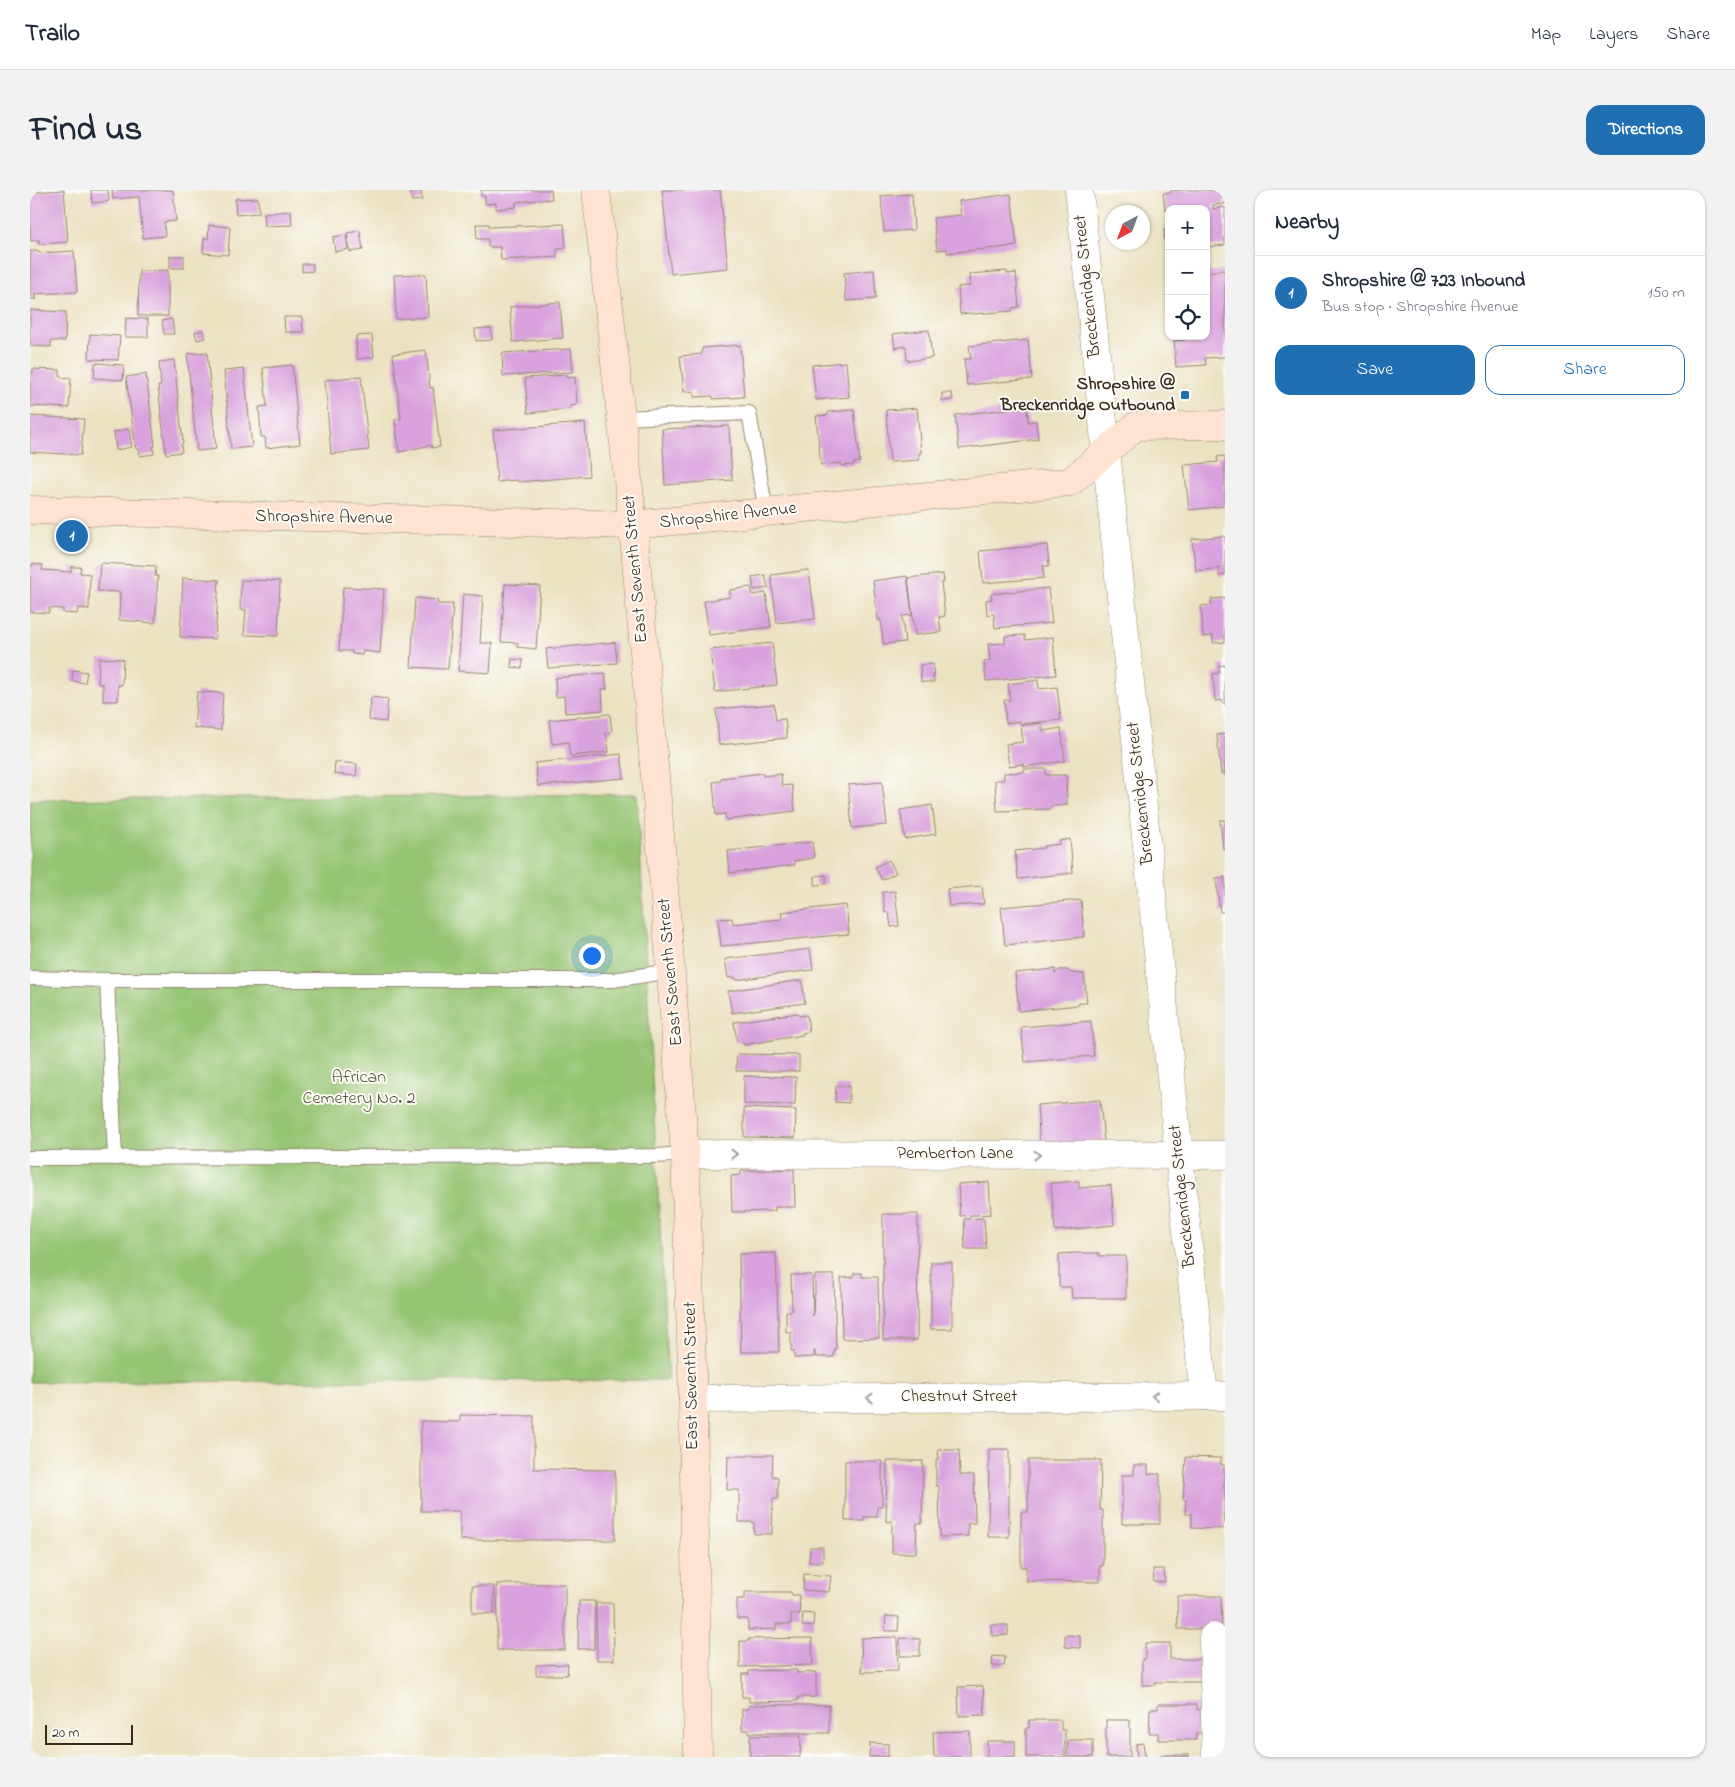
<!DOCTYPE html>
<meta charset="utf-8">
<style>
:root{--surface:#fff;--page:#f2f2f3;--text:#1f2937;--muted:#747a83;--line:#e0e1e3;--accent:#1f6fb2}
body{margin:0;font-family:"Indie Flower",sans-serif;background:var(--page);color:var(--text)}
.controls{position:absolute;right:15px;top:15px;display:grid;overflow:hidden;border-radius:10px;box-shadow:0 1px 4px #0004}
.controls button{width:45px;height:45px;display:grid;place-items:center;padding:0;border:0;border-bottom:1px solid var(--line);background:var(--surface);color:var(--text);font:25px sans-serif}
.compass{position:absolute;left:1075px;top:15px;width:45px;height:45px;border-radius:50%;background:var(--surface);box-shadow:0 1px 4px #0004;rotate:221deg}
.scale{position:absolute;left:15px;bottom:12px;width:88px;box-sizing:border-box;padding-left:5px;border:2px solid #3b2a1e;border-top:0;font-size:14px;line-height:18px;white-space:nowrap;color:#3b2a1e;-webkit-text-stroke:4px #fdfcf7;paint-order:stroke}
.you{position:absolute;left:561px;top:765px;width:18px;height:18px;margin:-12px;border:4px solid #fff;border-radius:50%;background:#1a73e8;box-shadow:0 0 0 8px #1a73e833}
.badge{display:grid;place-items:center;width:32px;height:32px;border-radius:50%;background:var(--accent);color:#fff;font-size:16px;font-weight:700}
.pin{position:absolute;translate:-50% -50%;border:2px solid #fff;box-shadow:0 1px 5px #0006}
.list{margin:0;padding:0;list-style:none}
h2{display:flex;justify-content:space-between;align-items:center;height:65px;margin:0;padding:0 20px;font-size:21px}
h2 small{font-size:16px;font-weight:400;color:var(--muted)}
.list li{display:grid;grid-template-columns:32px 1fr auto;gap:15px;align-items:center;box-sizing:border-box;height:75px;padding:0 20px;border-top:1px solid var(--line)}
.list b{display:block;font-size:19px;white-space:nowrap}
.list p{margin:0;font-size:16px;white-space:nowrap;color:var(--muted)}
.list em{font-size:16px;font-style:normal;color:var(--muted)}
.actions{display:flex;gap:10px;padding:15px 20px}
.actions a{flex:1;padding:11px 0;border:1px solid var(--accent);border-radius:15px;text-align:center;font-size:18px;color:var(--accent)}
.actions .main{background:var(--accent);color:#fff}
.icon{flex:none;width:28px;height:28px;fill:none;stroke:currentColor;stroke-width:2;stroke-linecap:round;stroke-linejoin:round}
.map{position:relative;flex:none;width:1195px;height:1567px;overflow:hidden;border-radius:15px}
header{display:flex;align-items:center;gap:30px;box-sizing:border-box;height:70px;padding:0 25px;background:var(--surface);border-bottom:1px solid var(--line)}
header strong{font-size:24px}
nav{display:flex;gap:28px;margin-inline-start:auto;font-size:18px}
.intro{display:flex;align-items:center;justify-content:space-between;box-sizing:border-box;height:120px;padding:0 30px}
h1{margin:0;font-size:35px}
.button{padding:12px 22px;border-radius:15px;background:var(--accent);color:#fff;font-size:18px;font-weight:700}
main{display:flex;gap:30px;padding:0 30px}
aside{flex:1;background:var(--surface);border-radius:15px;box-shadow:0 1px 4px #0004}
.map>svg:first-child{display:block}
.green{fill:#96c473;stroke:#687748}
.building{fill:#d9a1dd}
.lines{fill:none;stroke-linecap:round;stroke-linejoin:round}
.lane-casing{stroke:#938670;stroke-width:16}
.street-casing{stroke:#938670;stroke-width:29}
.secondary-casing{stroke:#938670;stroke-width:29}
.lane{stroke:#fff;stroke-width:14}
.street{stroke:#fff;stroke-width:28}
.secondary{stroke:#fee3d2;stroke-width:28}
.oneway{stroke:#a79f9a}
.poi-dot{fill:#1f6fb2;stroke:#fdfcf7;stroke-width:2}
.labels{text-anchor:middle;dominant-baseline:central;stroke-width:4;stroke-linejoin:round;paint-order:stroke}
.street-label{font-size:18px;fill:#3b2a1e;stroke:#fdfcf7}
.poi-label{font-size:18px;font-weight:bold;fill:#3b2a1e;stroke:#fdfcf7;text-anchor:end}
.park-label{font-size:18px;fill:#565838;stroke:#fdfcf7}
</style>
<header>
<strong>Trailo</strong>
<nav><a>Map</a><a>Layers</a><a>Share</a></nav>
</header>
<div class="intro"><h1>Find us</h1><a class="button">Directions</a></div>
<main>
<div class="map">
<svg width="1195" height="1567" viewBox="0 0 1195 1567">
<rect width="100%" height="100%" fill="#fdfcf7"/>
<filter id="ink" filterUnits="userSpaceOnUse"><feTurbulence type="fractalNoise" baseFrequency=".02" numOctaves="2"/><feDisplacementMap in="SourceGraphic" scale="10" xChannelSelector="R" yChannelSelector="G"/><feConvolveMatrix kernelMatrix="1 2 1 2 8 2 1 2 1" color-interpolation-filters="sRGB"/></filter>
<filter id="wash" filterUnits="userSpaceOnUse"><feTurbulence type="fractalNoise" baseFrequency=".0096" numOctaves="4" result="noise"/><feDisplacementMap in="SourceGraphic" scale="20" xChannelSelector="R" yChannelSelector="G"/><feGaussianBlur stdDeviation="1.12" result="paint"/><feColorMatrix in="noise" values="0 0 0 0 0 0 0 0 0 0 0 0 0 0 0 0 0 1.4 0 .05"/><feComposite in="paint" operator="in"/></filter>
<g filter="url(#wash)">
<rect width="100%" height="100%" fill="#ebe2c2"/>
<!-- green -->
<polygon class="green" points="607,604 638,1190 0,1192 0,610"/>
<g id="blocks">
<!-- building -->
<g class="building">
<polygon points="34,0 38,52 9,54 9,50 0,51 0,2"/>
<polygon points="61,0 78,0 79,11 62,13"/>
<polygon points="82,0 143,0 146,31 134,32 135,46 113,48 109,7 83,9"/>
<polygon points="381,0 391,0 392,10 382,11"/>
<polygon points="451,0 521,0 522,9 486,12 486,17 466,19 466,13 455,14 455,6 451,6"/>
<polygon points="632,0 690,0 698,78 641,84"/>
<polygon points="1141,0 1193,0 1195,14 1183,15 1183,19 1195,17 1195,55 1176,57 1176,19 1139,19 1135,20 1133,3 1141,3"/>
<polygon points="882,4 884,40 854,42 851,6"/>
<polygon points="981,4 987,56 917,63 917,59 907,60 903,28 931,25 929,11"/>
<polygon points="228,8 229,23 206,25 205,9"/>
<polygon points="261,21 262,35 235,36 234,23"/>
<polygon points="446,34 459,34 459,37 534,34 536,58 527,59 527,67 471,70 470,57 458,57 458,49 447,49"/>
<polygon points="179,35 200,37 198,65 173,63 174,48 178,49"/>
<polygon points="1134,40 1139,40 1139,52 1135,52"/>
<polygon points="330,41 333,60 320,62 317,43"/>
<polygon points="316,45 318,59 305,62 303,47"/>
<polygon points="0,61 8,61 9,63 44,61 47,102 5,104 6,109 0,109"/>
<rect x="140" y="66" width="14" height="12"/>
<polygon points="272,74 283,74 283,81 272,82"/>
<polygon points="138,80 138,126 108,126 109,81"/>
<polygon points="844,80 846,109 816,111 814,83"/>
<polygon points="1195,80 1195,167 1175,168 1176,175 1146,177 1144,151 1155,150 1155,148 1143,149 1143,146 1176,146 1176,82"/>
<polygon points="977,81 977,84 986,83 989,117 982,118 982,121 943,124 943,123 930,124 928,97 940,96 939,84"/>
<polygon points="396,84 398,127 366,129 364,85"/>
<polygon points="530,112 533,148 483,152 480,117"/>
<polygon points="0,120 36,122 35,151 21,151 21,157 0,156"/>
<polygon points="254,127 272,127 273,142 255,142"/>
<polygon points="96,128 118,129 118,147 95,147"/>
<polygon points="142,129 144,144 134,144 132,131"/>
<polygon points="461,138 462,150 446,151 445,139"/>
<polygon points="173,140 175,148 167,150 165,142"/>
<polygon points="899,140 902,168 877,171 876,156 865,158 863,144"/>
<polygon points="60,144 90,146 88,170 59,169"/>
<polygon points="342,145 344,167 327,169 326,146"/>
<polygon points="998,150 1002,189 937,195 934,169 941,169 939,156"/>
<polygon points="710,155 714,207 683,209 683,206 664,207 664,201 654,202 650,166 672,164 672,158"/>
<polygon points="541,159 543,182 473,186 472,163"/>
<polygon points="396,160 400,198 403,197 410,257 402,258 401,255 369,262 365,229 371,229 363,164"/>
<polygon points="177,162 186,259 167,261 157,164"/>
<polygon points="144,170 153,253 151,254 152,262 136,264 128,196 131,196 129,172"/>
<polygon points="816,172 819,207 786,210 782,175"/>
<polygon points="65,173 94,175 93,190 64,188"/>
<polygon points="262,175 270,254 236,258 235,247 231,247 229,217 237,216 233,178"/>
<polygon points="3,179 30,180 30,187 41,188 39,218 0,216 0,183 3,183"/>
<polygon points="214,179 222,257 201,259 194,181"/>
<polygon points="116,184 125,256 123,256 124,264 110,266 109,259 106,259 96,187"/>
<polygon points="536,185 537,188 545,187 547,215 540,216 540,219 498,223 495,188"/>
<polygon points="331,186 339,260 301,264 295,190"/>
<polygon points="912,203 922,203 923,210 912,211"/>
<polygon points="997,217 998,232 1006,231 1008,249 929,259 925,225"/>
<polygon points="887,218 891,263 889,263 889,270 860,272 856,220"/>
<polygon points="824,220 830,272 824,273 824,275 811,276 811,273 791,275 786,226 798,225 798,222"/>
<polygon points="0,226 54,229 51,265 0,262"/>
<polygon points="555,233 559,286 488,292 487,290 467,292 463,240"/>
<polygon points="699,236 702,290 635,295 632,239"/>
<polygon points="99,239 102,257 86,260 84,242"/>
<polygon points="1195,266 1195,316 1159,320 1154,275 1188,272 1187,267"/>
<polygon points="1195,346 1195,385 1189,386 1189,378 1166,381 1162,349"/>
<polygon points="1017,355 1019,376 1013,376 1014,388 953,393 950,361"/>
<polygon points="70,373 126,376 125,386 128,386 125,433 89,430 90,402 68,401"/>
<polygon points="2,374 13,375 12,380 41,382 41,377 51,377 50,383 60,384 59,419 48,418 47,424 33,423 33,419 19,418 19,423 0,422 0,380"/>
<polygon points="779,380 785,429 747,433 741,385"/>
<polygon points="913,384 914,392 911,392 915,426 909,427 911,442 885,445 878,388"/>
<polygon points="735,385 738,398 724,400 722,387"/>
<polygon points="877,386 882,425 872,426 875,452 853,454 851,430 848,430 843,391"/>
<polygon points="153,388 189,390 185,449 150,447"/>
<polygon points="211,390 250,391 248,446 214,445 216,420 210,420"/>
<polygon points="475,394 510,396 506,459 487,457 488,453 471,452"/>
<polygon points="313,397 354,399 350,463 333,461 332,465 322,464 322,461 309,461"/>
<polygon points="721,397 723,405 736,403 741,437 679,445 674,411 700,407 700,400"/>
<polygon points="1018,398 1022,433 965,438 964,424 957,425 956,410 962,409 961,404"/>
<polygon points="433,404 453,406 450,453 462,453 460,483 428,481"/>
<polygon points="385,408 408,410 408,414 423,414 418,479 381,477"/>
<polygon points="1195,408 1195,452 1183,453 1183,446 1173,447 1171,416 1182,415 1181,409"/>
<polygon points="995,445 995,450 1023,447 1026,485 956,491 954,472 960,471 958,454 975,453 975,446"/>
<polygon points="585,452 587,473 518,478 516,459"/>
<polygon points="742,453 747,495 685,502 680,460"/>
<polygon points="69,468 93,469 92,495 88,495 88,511 73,511 73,494 68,494"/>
<polygon points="482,469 493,470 492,478 481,477"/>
<polygon points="903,474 904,492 891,492 890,475"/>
<polygon points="1195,475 1195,514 1193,514 1192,510 1185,511 1183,484 1190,483 1189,476"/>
<polygon points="43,480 57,482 55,493 42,491"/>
<polygon points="575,483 577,499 572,499 573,520 535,523 534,506 526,507 525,488"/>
<polygon points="1008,490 1009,499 1027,497 1031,530 990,534 990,531 976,533 974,510 980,510 978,494"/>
<polygon points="167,502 193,503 191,540 164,538"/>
<polygon points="341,507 358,509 356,532 339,530"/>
<polygon points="744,514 746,530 755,529 757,548 689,555 686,519"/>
<polygon points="580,524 582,542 576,543 579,562 540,566 538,552 522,554 519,530"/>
<polygon points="1011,533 1013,541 1031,538 1035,571 994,577 994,574 979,576 976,554 993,552 991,536"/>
<polygon points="1195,544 1195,584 1191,584 1187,545"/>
<polygon points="591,564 594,588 508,596 505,573"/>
<polygon points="305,572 327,574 326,586 304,584"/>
<polygon points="994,579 1016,579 1016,585 1036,585 1037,615 1021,616 1021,619 967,621 965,590 974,590 974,583 994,582"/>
<polygon points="733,583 733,586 751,584 752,596 762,595 765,621 696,630 695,624 686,625 683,592 691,591 691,588"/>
<polygon points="852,592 857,635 822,638 818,595"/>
<polygon points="902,615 906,644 875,649 870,620"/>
<polygon points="1190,630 1195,630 1195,659 1193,659"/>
<polygon points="1040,649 1043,683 988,689 985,661 1014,658 1014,656 1030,654 1029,651"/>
<polygon points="782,652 784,668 764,671 765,675 700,683 698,661"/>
<polygon points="859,670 866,683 852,690 845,677"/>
<polygon points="796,685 796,694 785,695 785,686"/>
<polygon points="1195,687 1195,722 1190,722 1186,688"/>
<polygon points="952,696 954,714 919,716 917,699"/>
<polygon points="865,701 869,736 861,737 859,722 855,723 852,702"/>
<polygon points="1051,710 1054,747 975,755 971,717"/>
<polygon points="816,715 819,744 691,756 688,729 702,728 703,734 752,729 751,722"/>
<polygon points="780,759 783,780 705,790 705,787 698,788 695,769"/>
<polygon points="1025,779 1025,784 1029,780 1037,780 1041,783 1054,784 1057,813 1049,813 1049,815 989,821 985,783"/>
<polygon points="772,790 775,813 702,823 698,801"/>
<polygon points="768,823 769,826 777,825 779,842 772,843 773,845 713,855 713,851 707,852 704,832"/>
<polygon points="1061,831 1064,866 995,872 991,837"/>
<polygon points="707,864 769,865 769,881 706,881"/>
<polygon points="714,886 766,887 765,915 714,914"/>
<polygon points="806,896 819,896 819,913 805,912"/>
<polygon points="1070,910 1074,952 1010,956 1007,915"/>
<polygon points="714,918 766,920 765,948 714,947"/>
<polygon points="764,979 765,1017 745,1017 745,1021 702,1022 701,986 711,985 711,981"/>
<polygon points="1049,991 1049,998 1081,995 1084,1035 1025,1041 1021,993"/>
<polygon points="959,992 961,1024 930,1026 928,994"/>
<polygon points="853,1024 888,1024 887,1150 853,1150"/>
<polygon points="954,1028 956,1059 935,1059 934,1029"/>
<polygon points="746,1063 749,1162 711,1162 709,1064"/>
<polygon points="1047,1063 1069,1063 1069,1066 1096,1066 1096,1108 1042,1108 1041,1097 1029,1097 1029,1064"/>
<rect x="901" y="1072" width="21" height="67"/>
<polygon points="824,1083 832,1083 832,1087 848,1087 849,1148 812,1149 811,1088 824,1087"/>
<polygon points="761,1085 782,1085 783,1126 784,1105 785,1105 785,1085 804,1085 806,1160 804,1160 804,1167 786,1167 785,1161 784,1161 784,1167 764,1168 764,1161 761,1161 761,1142 756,1142 756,1121 762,1121"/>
<polygon points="430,1225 504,1226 504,1279 585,1280 585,1350 430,1350 430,1321 391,1321 391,1231 430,1232"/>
<polygon points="959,1259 979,1259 979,1347 958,1347"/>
<polygon points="908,1260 929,1260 930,1285 944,1285 945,1333 938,1333 938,1346 910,1347 909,1296 906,1296 906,1269 909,1269"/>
<polygon points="718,1265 743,1265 742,1286 748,1287 748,1309 743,1309 742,1344 724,1344 724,1332 709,1332 709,1300 697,1300 698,1266 718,1266"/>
<polygon points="1156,1267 1191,1268 1191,1275 1194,1275 1194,1298 1195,1298 1193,1339 1162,1338 1162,1324 1155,1324 1156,1310 1153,1309"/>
<polygon points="998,1270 1071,1270 1070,1320 1073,1320 1073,1376 1070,1376 1070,1392 996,1391 996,1377 991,1377 991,1322 998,1322"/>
<polygon points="815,1271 852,1271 852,1317 847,1317 847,1327 834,1327 834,1331 815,1331"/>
<polygon points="857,1271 893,1271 892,1333 887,1333 886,1363 862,1363 862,1331 856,1332"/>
<polygon points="1104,1275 1118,1275 1118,1284 1130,1284 1130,1334 1092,1334 1092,1285 1104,1285"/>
<polygon points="780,1357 793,1357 793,1372 779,1372"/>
<polygon points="1123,1379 1134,1379 1135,1392 1124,1392"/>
<polygon points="774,1384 801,1386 799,1402 773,1400"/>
<rect x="467" y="1394" width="68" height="66"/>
<polygon points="442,1396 464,1396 464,1424 442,1423"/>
<polygon points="715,1402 761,1402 762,1405 769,1405 770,1424 761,1424 761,1434 746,1434 746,1439 718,1440 718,1429 707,1429 707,1409 715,1409"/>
<polygon points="1147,1406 1191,1406 1192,1439 1148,1439"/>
<polygon points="549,1411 565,1411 564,1459 548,1459"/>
<polygon points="566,1413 583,1413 584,1470 567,1470"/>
<polygon points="773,1423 784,1424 783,1437 772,1436"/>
<polygon points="856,1426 869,1427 868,1441 855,1441"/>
<polygon points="961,1435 978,1435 978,1445 962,1446"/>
<polygon points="1035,1445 1050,1446 1050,1458 1035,1457"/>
<polygon points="867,1447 868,1481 832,1482 831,1448"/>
<polygon points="782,1448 783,1475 710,1477 710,1451 719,1451 718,1449"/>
<polygon points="870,1448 890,1449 890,1466 870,1466"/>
<polygon points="1115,1453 1140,1453 1140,1469 1173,1469 1173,1492 1125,1492 1126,1495 1112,1495 1112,1469 1115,1469"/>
<polygon points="963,1466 975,1467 974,1476 962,1476"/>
<polygon points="538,1474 537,1485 506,1485 506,1475"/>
<polygon points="767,1480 767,1483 786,1482 786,1507 768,1507 768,1511 719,1512 719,1507 712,1507 712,1484 719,1484 719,1481"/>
<polygon points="953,1496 955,1525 929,1526 928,1497"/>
<polygon points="1128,1514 1167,1514 1167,1520 1174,1520 1173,1543 1166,1543 1166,1550 1128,1550 1128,1543 1119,1543 1120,1519 1128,1519"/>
<polygon points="719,1515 799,1515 799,1543 719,1543 719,1540 712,1540 712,1519 719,1519"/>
<polygon points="999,1530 1031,1530 1031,1540 1035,1540 1035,1567 996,1567 996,1538 999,1538"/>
<rect x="1076" y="1530" width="24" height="37"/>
<polygon points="940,1541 940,1567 904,1567 903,1542"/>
<polygon points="720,1546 771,1546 770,1567 720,1567"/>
<polygon points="1038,1550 1063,1550 1063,1567 1037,1567"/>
<rect x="957" y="1551" width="28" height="16"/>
<polygon points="840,1553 858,1554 858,1567 839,1567"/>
<polygon points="1113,1553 1115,1567 1107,1567 1106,1554"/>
<rect x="1131" y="1565" width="28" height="2"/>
</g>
</g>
</g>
<g filter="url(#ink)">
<use href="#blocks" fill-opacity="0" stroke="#938670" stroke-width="1"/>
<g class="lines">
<defs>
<g id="lane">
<polyline points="591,228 719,223 736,322"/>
<polyline points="0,788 77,790 583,790 641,781"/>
<polyline points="77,790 85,968"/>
<polyline points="0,968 626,966 655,964"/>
</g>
<g id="street">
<polyline points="1049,0 1174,1206"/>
<polyline points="655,964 1195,965"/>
<polyline points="663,1209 1195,1206"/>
<polyline points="1183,1447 1186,1567"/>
</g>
<g id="secondary">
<polyline points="566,0 603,335 629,633 655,964 663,1209 668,1567"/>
<polyline points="0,320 603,335 1040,292 1106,236 1195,235"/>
</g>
</defs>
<!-- lane casing -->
<use href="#lane" class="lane-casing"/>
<!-- street casing -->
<use href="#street" class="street-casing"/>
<!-- secondary casing -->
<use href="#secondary" class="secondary-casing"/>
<!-- lane -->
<use href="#lane" class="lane"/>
<!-- street -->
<use href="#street" class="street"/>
<!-- secondary -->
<use href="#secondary" class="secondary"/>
</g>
<!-- one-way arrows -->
<defs><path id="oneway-chevron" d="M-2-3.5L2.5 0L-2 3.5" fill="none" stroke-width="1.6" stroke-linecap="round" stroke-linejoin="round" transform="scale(1.25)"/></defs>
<g class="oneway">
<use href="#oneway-chevron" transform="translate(704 964)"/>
<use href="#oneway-chevron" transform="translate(1007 965)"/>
<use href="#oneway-chevron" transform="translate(1125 1206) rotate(180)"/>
<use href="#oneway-chevron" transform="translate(840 1208) rotate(180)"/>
</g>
</g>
<!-- markers -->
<rect class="poi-dot" x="1150" y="200" width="10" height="10" rx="2.5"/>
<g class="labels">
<!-- street labels -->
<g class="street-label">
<text transform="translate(1058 96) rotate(-96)">Breckenridge Street</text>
<text transform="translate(698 326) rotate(-6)">Shropshire Avenue</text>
<text transform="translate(294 328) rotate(1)">Shropshire Avenue</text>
<text transform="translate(606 379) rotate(-95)">East Seventh Street</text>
<text transform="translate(1111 603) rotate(-96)">Breckenridge Street</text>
<text transform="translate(641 782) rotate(-95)">East Seventh Street</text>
<text x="925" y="964">Pemberton Lane</text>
<text transform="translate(1153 1006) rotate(-96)">Breckenridge Street</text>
<text transform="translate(662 1186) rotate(-91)">East Seventh Street</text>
<text x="929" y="1207">Chestnut Street</text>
</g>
<!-- poi labels -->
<g class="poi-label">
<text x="1145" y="195">Shropshire @<tspan x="1145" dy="21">Breckenridge Outbound</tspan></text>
</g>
<!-- park labels -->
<g class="park-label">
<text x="329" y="888">African<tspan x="329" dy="21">Cemetery No. 2</tspan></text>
</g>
</g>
</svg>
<div class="controls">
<button>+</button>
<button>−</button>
<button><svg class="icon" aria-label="locate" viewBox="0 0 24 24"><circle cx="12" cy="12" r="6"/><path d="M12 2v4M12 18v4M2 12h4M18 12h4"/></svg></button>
</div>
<svg class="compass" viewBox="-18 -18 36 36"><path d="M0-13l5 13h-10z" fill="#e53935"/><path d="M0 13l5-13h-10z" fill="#747a83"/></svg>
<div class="scale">20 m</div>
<div class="you"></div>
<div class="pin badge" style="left:42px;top:346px">1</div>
</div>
<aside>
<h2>Nearby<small></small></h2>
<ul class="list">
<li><span class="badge">1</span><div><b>Shropshire @ 723 Inbound</b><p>Bus stop · Shropshire Avenue</p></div><em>150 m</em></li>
</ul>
<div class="actions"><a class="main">Save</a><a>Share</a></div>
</aside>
</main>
